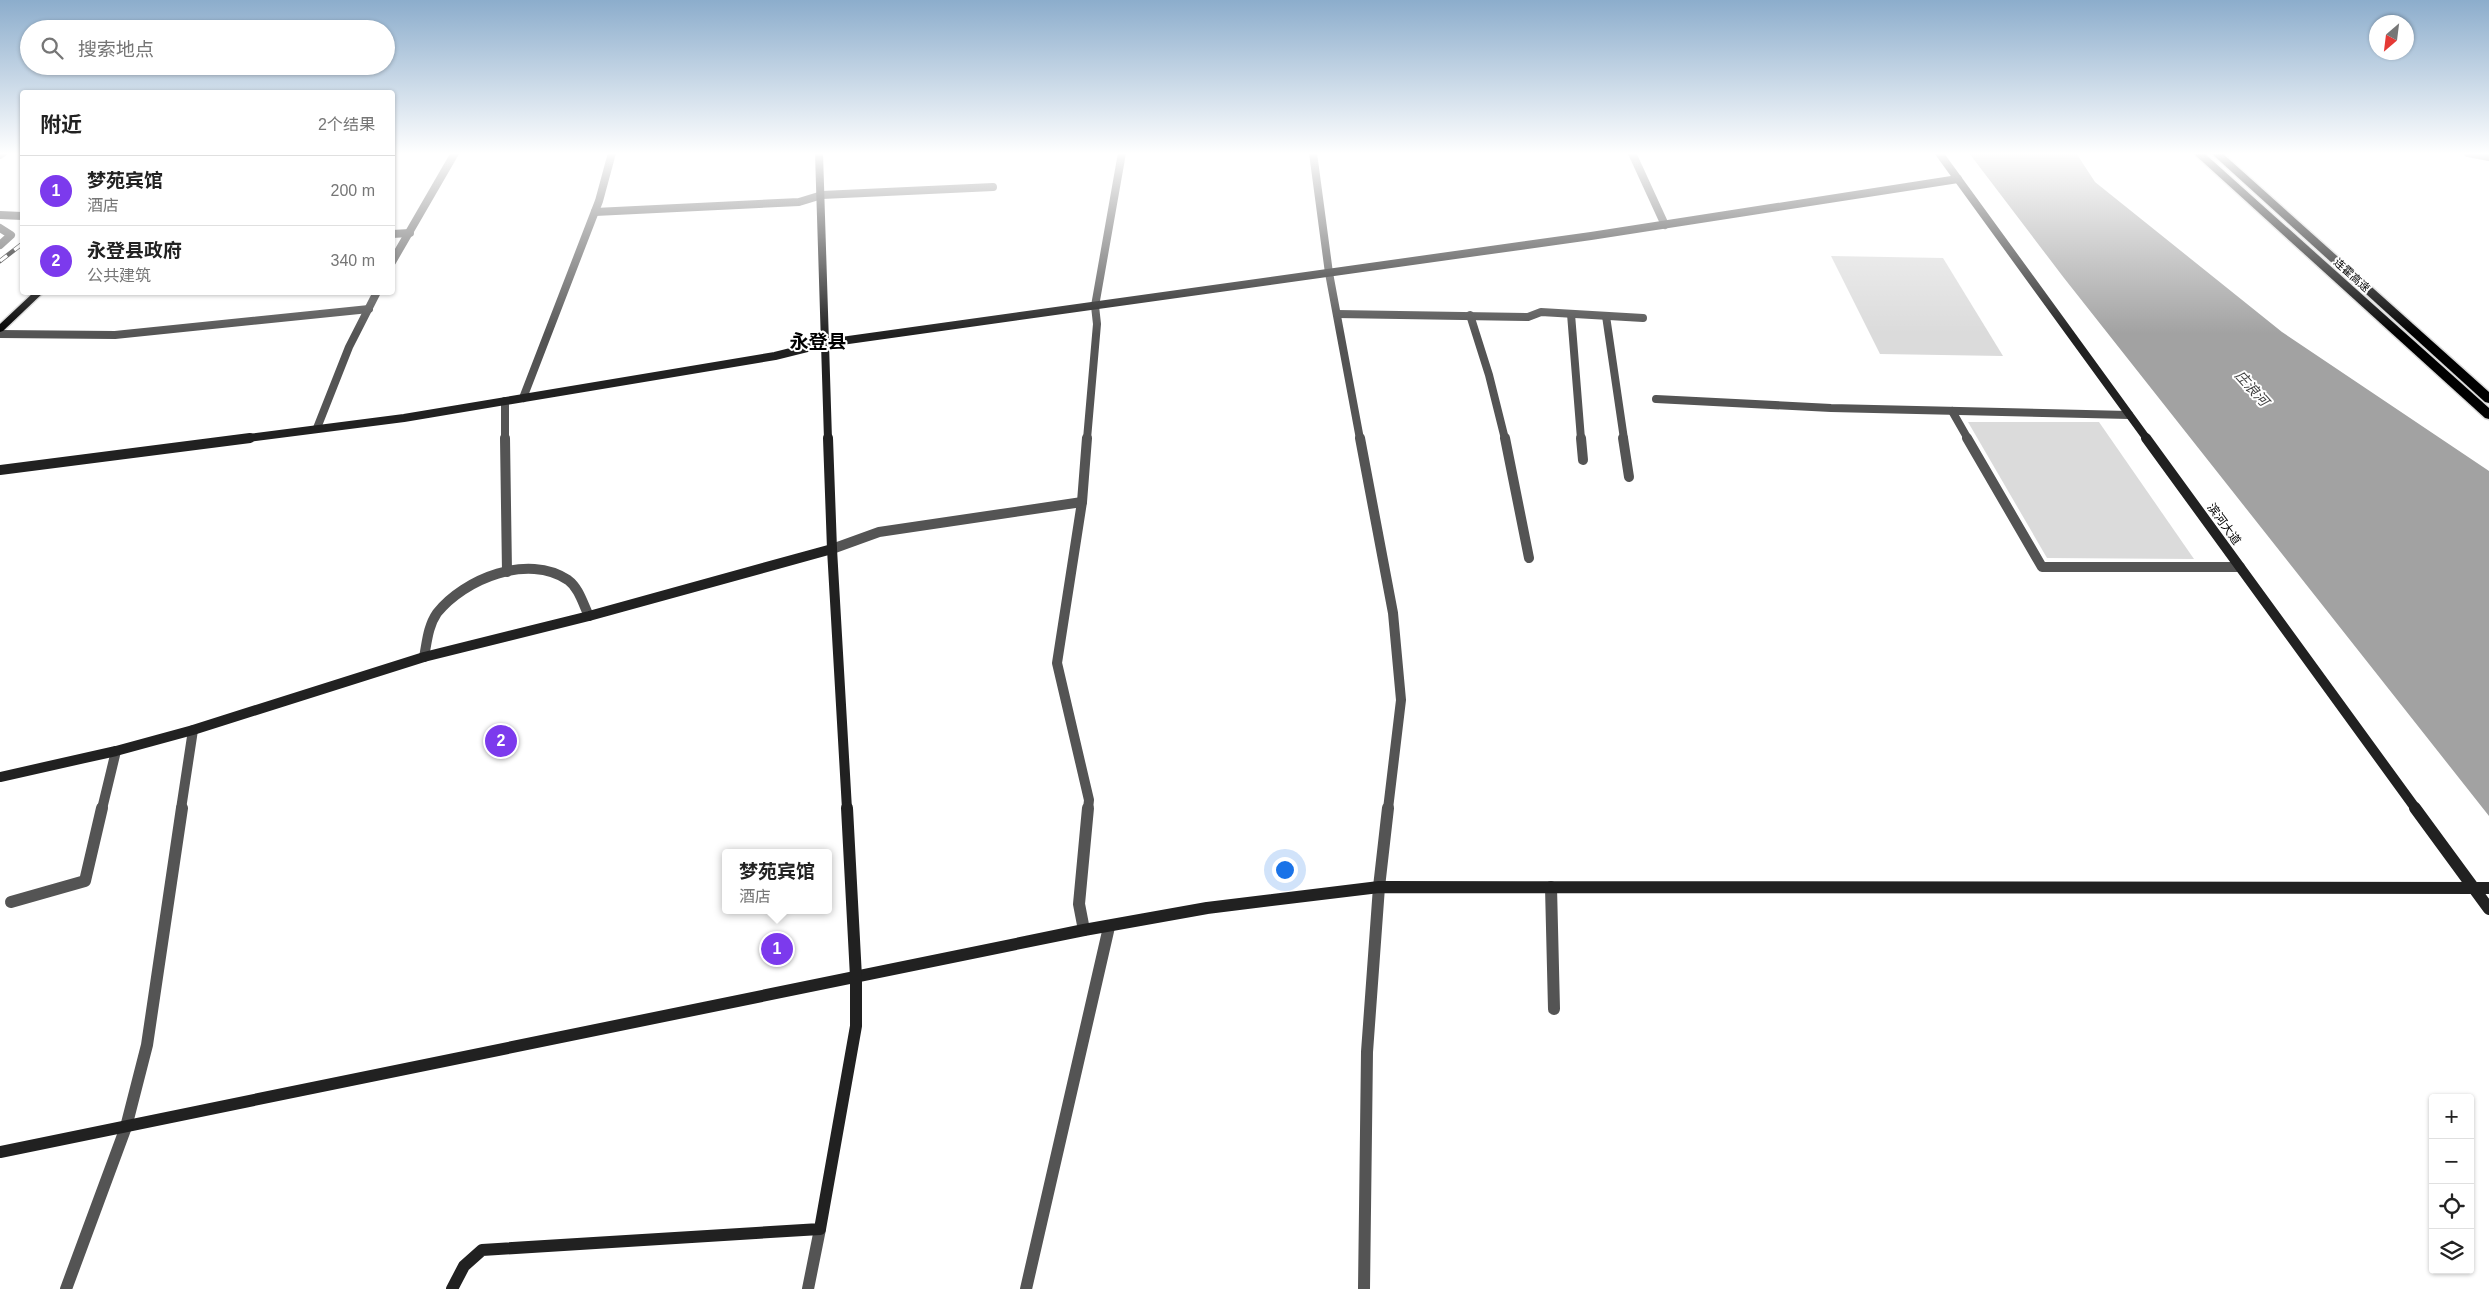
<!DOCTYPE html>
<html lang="zh">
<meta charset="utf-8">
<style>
:root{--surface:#fff;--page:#f2f2f2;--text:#222;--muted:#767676;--line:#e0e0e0;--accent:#7c3aed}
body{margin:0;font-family:Helvetica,"Noto Sans SC",sans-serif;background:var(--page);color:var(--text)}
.controls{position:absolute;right:15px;bottom:15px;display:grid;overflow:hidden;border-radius:5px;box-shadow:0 1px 4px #0004}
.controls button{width:45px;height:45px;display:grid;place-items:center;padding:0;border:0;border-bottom:1px solid var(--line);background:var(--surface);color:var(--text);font:25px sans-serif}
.compass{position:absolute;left:2369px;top:15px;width:45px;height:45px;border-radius:50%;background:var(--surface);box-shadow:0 1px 4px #0004;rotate:208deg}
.you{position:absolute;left:1284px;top:869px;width:18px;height:18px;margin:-12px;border:4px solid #fff;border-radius:50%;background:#1a73e8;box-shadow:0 0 0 8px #1a73e833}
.badge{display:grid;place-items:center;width:32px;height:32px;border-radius:50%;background:var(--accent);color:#fff;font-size:16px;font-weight:700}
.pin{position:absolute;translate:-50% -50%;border:2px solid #fff;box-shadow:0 1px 5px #0006}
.popup{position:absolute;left:722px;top:849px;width:110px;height:65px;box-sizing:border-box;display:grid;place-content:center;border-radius:5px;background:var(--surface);filter:drop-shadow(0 1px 4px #0005);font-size:16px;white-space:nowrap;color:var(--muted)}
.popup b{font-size:19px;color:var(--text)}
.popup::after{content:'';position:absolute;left:50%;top:100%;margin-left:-10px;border:10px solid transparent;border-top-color:var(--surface)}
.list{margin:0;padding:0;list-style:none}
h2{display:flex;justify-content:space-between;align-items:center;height:65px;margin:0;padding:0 20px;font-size:21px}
h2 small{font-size:16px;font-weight:400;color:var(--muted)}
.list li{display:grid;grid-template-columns:32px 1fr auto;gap:15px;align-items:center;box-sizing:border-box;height:70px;padding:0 20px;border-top:1px solid var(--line)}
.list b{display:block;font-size:19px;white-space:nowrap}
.list p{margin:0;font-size:16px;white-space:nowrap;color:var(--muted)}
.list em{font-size:16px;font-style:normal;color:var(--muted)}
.icon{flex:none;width:28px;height:28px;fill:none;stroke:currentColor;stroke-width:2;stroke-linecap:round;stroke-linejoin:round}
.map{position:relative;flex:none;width:2489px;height:1289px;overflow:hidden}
.search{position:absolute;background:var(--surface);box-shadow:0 1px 4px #0004;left:20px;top:20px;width:375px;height:55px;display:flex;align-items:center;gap:12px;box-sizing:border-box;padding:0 18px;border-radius:28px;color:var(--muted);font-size:19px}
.panel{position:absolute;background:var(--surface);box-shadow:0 1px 4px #0004;left:20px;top:90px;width:375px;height:205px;border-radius:5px}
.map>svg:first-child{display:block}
.green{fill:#dbdbdb}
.water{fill:#a2a2a2}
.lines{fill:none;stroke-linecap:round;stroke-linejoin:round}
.primary-casing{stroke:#dbdbdb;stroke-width:3}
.highway-casing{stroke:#dbdbdb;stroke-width:3}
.street-far2{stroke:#545454;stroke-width:8}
.street-far1{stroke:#545454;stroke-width:10}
.street{stroke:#545454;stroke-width:12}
.secondary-far2{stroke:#212121;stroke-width:8}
.secondary-far1{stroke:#212121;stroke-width:10}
.secondary{stroke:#212121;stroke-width:12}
.primary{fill:#000;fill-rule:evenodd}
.highway{fill:#000;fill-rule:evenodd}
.rail-casing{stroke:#000;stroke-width:4.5}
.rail{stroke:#fff;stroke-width:3;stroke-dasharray:9;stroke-linecap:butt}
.labels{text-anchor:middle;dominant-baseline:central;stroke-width:4;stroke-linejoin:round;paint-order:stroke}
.far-street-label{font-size:11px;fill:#000;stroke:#fff}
.street-label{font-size:12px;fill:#000;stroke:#fff}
.water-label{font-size:14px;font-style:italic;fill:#434343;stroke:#fff}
.far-town-label{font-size:19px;font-weight:bold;fill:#000;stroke:#fff}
</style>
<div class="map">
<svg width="2489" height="1289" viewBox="0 0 2489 1289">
<rect width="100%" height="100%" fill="#fff"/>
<!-- green -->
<g class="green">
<polygon points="1831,256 1943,258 2003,356 1880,354"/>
<polygon points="1968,422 2099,422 2194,559 2047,558"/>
</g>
<!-- water -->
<polygon class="water" points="1969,153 2076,153 2095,182 2282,332 2489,471 2489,816 2064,278"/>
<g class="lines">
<defs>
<polygon id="primary" points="34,292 44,292 3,331 0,332 0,324"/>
<g id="highway">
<polygon points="2193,153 2204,153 2489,408 2489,419 2485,418"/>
<polygon points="2211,153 2222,153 2489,392 2489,403 2485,402"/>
</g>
</defs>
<!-- primary casing -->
<use href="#primary" class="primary-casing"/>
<!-- highway casing -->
<use href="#highway" class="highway-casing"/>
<!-- street-far2 -->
<g class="street-far2">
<polyline points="1313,153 1329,273 1360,439"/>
<polyline points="1632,153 1665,225"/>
<polyline points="2468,153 2489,157"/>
<polyline points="0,155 3,153"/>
<polyline points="595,212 799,202 822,195 993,187"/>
<polyline points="0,215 22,216"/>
<polyline points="0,228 11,235 0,245"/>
<polyline points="392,234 410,233"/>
<polyline points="392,262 455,153"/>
<polyline points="1337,314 1528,317 1541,312 1643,318"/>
<polyline points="1571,314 1581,439"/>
<polyline points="1470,315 1489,375 1505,439"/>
<polyline points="1606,316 1624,439"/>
<polyline points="0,334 115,335 369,309"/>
<polyline points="523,398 599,201 612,153"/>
<polyline points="1656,399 1831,408 2129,415"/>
<polyline points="505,401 505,439"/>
<polyline points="1952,411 1968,439"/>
<polyline points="317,428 349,347 377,292"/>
<polyline points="1087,439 1097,324 1095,306 1122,153"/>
</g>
<!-- street-far1 -->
<g class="street-far1">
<polyline points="505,438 507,572"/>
<polyline points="1087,438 1082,502 1057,663 1089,800 1088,809"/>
<polyline points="1360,438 1393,613 1401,700 1388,809"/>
<polyline points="1505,438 1529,558"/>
<polyline points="1581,438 1583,460"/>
<polyline points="1623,438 1629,477"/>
<polyline points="1967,438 2042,567 2240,567"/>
<polyline points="832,549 879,532 1082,502"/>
<path d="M424 657C427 642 428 626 437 613 464 579 528 553 568 580 579 588 583 604 589 616"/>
<polyline points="102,809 116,751"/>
<polyline points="181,809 193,730"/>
</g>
<!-- street -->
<g class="street">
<polyline points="1551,887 1554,1009"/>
<polyline points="11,902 85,881 102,808"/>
<polyline points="1084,930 1079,904 1088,808"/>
<polyline points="66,1289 126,1127 147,1045 182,808"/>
<polyline points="808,1289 820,1229"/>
<polyline points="1026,1289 1109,927"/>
<polyline points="1364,1289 1367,1052 1379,887 1388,808"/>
</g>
<!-- secondary-far2 -->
<g class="secondary-far2">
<polyline points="819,153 828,439"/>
<polyline points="1939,153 2147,439"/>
<polyline points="241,439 404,418 775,356 827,343 1591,236 1958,179"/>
</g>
<!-- secondary-far1 -->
<g class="secondary-far1">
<polyline points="828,438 832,549 847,809"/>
<polyline points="2146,438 2416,809"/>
<polyline points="0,470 250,438"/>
<polyline points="0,777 116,751 193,730 424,657 589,616 832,549"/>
</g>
<!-- secondary -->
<g class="secondary">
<polyline points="2415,808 2489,909"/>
<polyline points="0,1152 1084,930 1207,908 1379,887 2489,888"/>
<polyline points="452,1289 464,1266 482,1250 820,1229 856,1026 856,977 847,808"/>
</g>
<!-- primary -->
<use href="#primary" class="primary"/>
<!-- highway -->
<use href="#highway" class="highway"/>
<defs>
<polyline id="rail" points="0,261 22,244"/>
</defs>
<!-- rail casing -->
<use href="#rail" class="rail-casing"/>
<!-- rail -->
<use href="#rail" class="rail"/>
</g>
<!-- sky -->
<linearGradient id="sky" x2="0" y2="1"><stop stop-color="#8cadcc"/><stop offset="0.46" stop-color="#fff"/><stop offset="1" stop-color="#fff" stop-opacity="0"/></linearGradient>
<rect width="2489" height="334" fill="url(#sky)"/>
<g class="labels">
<!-- far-street labels -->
<g class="far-street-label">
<text transform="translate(2352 275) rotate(42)">连霍高速</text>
</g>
<!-- street labels -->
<g class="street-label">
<text transform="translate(2224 524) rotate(54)">滨河大道</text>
</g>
<!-- water labels -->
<g class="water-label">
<text transform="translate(2252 388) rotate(48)">庄浪河</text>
</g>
<!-- far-town labels -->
<g class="far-town-label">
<text x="818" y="341">永登县</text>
</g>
</g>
</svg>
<div class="controls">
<button>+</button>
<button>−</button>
<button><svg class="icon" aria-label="locate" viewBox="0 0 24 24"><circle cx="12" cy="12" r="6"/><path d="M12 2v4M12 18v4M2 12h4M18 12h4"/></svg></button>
<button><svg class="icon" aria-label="layers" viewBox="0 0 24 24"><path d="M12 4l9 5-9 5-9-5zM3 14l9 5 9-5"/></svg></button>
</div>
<svg class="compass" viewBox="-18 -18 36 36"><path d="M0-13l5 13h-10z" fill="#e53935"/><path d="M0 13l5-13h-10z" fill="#767676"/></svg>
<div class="you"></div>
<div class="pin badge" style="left:777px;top:949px">1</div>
<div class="popup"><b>梦苑宾馆</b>酒店</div>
<div class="pin badge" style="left:501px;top:741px">2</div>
<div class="search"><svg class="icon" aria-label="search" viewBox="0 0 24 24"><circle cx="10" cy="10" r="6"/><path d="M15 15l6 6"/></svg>搜索地点</div>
<section class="panel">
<h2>附近<small>2个结果</small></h2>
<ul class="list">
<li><span class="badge">1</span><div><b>梦苑宾馆</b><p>酒店</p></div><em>200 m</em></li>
<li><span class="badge">2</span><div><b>永登县政府</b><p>公共建筑</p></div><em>340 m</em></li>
</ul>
</section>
</div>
